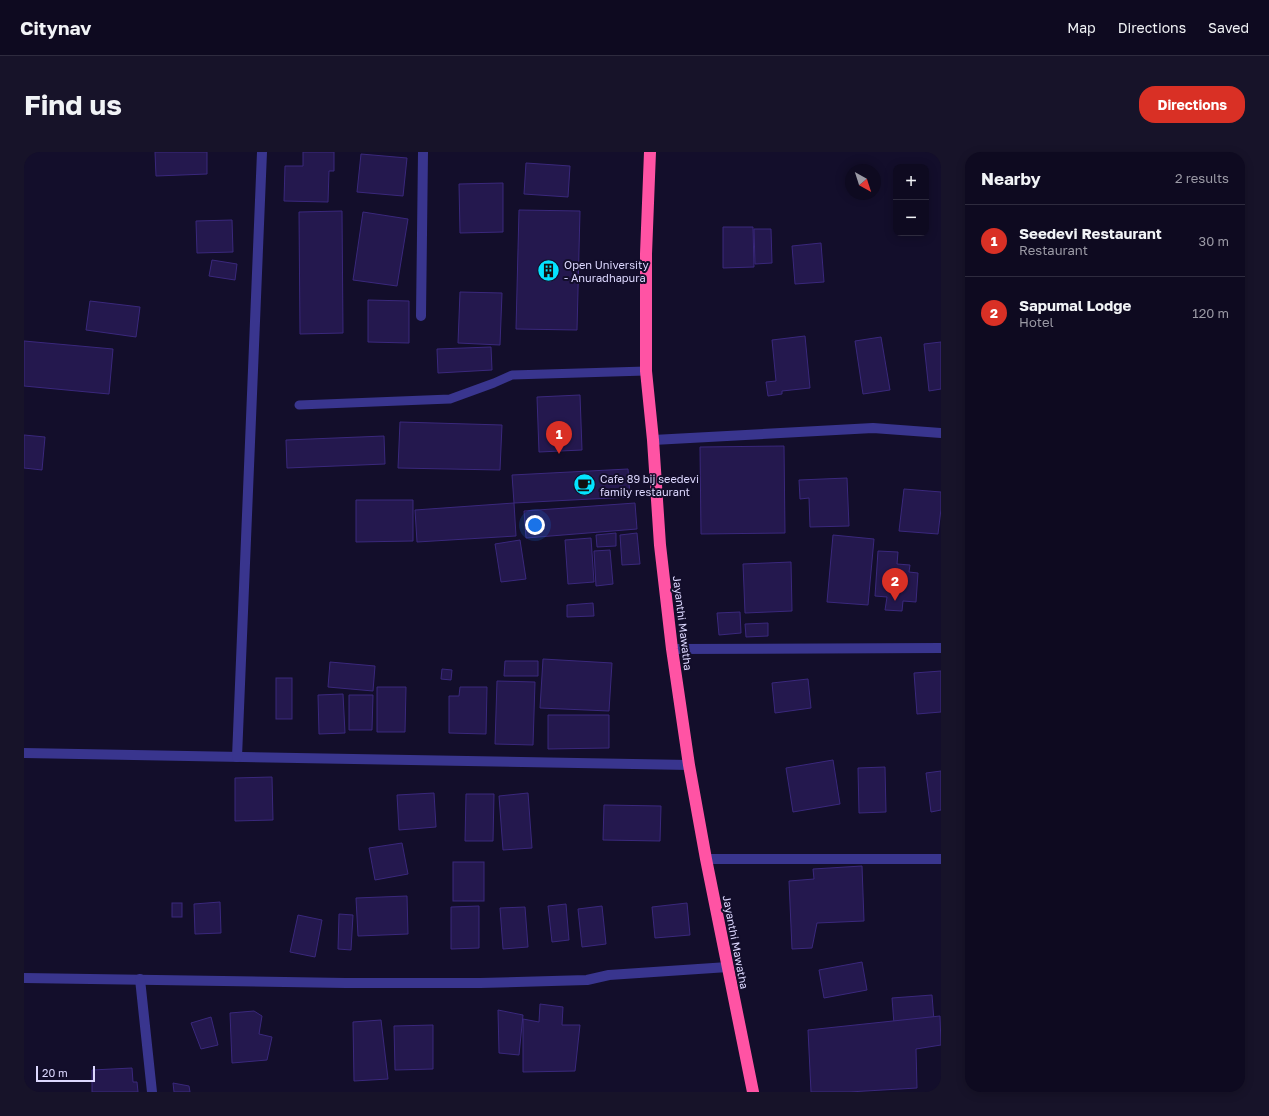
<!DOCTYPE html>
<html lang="en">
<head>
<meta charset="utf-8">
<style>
	body { margin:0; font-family:"Golos Text",sans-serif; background:#171329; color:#f1f3f6 }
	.controls { position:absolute; right:12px; top:12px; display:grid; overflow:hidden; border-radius:8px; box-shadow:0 2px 10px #0003 }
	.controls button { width:36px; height:36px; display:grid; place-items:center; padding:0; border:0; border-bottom:1px solid #2e2b3e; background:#0e0a20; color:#f1f3f6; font:20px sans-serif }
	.compass { position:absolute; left:821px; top:12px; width:36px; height:36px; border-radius:50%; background:#0e0a20; box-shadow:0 2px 10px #0003; rotate:141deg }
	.scale { position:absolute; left:12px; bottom:10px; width:59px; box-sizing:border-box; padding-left:4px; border:2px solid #ddd8ff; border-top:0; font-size:11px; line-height:14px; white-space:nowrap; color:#ddd8ff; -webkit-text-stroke:3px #130e2b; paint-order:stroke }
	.you { position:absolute; left:511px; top:373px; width:14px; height:14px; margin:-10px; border:3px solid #fff; border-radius:50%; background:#1a73e8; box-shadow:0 0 0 6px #1a73e833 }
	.badge { display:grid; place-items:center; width:26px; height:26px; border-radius:50%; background:#d93025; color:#fff; font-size:13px; font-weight:700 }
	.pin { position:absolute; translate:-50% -33px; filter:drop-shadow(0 1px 2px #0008) }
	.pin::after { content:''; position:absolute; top:21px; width:14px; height:12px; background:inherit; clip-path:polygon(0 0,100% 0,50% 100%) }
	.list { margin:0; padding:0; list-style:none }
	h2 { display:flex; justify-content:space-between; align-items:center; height:52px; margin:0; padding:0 16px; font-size:17px }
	h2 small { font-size:13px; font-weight:400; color:#9b9aa5 }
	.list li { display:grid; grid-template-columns:26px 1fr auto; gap:12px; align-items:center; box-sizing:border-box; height:72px; padding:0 16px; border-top:1px solid #2e2b3e }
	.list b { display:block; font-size:15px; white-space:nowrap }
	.list p { margin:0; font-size:13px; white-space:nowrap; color:#9b9aa5 }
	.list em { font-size:13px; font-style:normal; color:#9b9aa5 }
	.map { position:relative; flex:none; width:917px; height:940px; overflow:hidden; border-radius:16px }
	header { display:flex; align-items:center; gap:24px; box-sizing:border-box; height:56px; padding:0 20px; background:#0e0a20; border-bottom:1px solid #2e2b3e }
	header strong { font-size:19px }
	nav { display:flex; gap:22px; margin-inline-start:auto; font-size:14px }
	.intro { display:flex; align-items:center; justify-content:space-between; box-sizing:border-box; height:96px; padding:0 24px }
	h1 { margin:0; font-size:28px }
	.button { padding:10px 18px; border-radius:16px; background:#d93025; color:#fff; font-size:14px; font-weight:700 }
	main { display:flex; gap:24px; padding:0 24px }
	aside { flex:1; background:#0e0a20; border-radius:16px; box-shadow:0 2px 10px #0003 }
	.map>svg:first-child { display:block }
</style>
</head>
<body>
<header>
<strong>Citynav</strong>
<nav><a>Map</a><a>Directions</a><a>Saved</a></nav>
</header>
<div class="intro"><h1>Find us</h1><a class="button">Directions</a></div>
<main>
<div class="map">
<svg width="917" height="940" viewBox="0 0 917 940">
	<rect width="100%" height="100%" fill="#130e2b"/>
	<g fill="#24184e" stroke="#3a287c">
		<polygon points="131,0 183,0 183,22 132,24"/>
		<polygon points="279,0 310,0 310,19 305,19 304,50 260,49 261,14 279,14"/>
		<polygon points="337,2 383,6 379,44 333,40"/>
		<polygon points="502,11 546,14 544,45 500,42"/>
		<polygon points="479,31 479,80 436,81 435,32"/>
		<polygon points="495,58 556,59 553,178 492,177"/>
		<polygon points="318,59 319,181 276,182 275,60"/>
		<polygon points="339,60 384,67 373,134 329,128"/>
		<polygon points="208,68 209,100 173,101 172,69"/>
		<polygon points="699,75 729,75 730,115 699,116"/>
		<polygon points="730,77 747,77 748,111 731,112"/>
		<polygon points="797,91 800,130 771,132 768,94"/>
		<polygon points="188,108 213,112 211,128 185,124"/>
		<polygon points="436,140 478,141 476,193 434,191"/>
		<polygon points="344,148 385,149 385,191 344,190"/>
		<polygon points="66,149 116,155 112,185 62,178"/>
		<polygon points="781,184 786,236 758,239 758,242 744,244 742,230 752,229 748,188"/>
		<polygon points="857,185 866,238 839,242 831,189"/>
		<polygon points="0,189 89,197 85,242 0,234"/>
		<polygon points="917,190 917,237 905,239 900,192"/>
		<polygon points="467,195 468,218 414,221 413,197"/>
		<polygon points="556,243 558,298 515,300 513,245"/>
		<polygon points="376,270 478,273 476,318 374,316"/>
		<polygon points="0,283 21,285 18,318 0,316"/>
		<polygon points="360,284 361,312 263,316 262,288"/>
		<polygon points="760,294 761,381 677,382 676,295"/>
		<polygon points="604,317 606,345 490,351 488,323"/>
		<polygon points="823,326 825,374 786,375 785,346 776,347 775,328"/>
		<polygon points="880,337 917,340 917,357 914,382 875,379"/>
		<polygon points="332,348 389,348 389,389 332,390"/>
		<polygon points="490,351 492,384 393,390 391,358"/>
		<polygon points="611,351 613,377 502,386 500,359"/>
		<polygon points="592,381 592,394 573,395 572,383"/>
		<polygon points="613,381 616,412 598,413 596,383"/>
		<polygon points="809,383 850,387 844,453 803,450"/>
		<polygon points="567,386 570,430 544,432 541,388"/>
		<polygon points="496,388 502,427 477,430 471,392"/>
		<polygon points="586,398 589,432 572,434 570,399"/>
		<polygon points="854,399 874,400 873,412 886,413 885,420 894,421 892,450 879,449 878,459 861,458 863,445 851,444"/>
		<polygon points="767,410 768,459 721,461 719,412"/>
		<polygon points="569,451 570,464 543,465 543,453"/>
		<polygon points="716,460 717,481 695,483 693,461"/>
		<polygon points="744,471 744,484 722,485 721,472"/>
		<polygon points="519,507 588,511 585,559 516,556"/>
		<polygon points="481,509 514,509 514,524 480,524"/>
		<polygon points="306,510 351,514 349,539 304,535"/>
		<polygon points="418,517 428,518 427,528 417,527"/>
		<polygon points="917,519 917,560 893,562 890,521"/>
		<rect x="252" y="526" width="16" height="41"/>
		<polygon points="784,527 787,556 751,561 748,531"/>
		<polygon points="473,529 511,530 509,593 471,592"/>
		<polygon points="353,535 382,535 381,580 353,580"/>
		<polygon points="436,535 463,535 462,582 425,581 425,544 435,544"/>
		<polygon points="319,542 321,581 295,582 294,543"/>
		<polygon points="325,543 349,543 348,578 325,578"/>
		<polygon points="524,563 585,563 585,596 524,597"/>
		<polygon points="809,608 816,652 769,660 762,616"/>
		<polygon points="861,615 862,660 835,661 834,616"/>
		<polygon points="917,619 917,658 907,660 902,621"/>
		<polygon points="248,625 249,668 211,669 211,626"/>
		<polygon points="410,641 412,675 375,678 373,643"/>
		<polygon points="504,641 508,696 479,698 475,644"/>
		<polygon points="442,642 470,642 469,689 441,689"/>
		<polygon points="580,653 637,654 636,689 579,688"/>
		<polygon points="378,691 384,722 351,728 345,696"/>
		<rect x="429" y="710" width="31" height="39"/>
		<polygon points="838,714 840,769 793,771 788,796 768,797 765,729 790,727 789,717"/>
		<polygon points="383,744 384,782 334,784 332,746"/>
		<polygon points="196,750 197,781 171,782 170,752"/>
		<rect x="148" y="751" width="10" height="14"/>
		<polygon points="663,751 666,783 631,786 628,755"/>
		<polygon points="542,752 545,788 528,790 524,754"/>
		<polygon points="455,754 455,796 427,797 427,755"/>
		<polygon points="578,754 582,792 558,795 554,757"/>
		<polygon points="501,755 504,795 479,797 476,756"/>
		<polygon points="315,762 329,763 327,798 314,797"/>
		<polygon points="274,763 298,768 291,805 266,800"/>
		<polygon points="838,810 843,838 800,846 795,818"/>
		<polygon points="908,843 910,869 870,872 868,846"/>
		<polygon points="516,852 539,855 538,873 556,873 551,919 499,920 499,867 515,870"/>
		<polygon points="474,858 499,863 495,903 475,901"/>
		<polygon points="230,859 238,864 235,882 248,885 243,908 208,911 206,861"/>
		<polygon points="916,864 917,893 892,897 893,936 825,940 787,940 784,878"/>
		<polygon points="187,865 194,893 177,897 167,871"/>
		<polygon points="357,868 364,927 330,929 329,870"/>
		<polygon points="409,873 409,917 371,918 370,874"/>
		<polygon points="108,916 109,930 113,930 114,940 68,940 68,918"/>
		<polygon points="149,931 165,934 166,940 150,940"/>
	</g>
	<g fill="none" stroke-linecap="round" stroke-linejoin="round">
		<polyline stroke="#39358e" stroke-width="9" points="275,253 426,247 470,231 488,223 622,219"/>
		<g stroke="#39358e" stroke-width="10">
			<polyline points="397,164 399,0"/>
			<polyline points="629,288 849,276 917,281"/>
			<polyline points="648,497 917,496"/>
			<polyline points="0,601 665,613"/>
			<polyline points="213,605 238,0"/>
			<polyline points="682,707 917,707"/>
			<polyline points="0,826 322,831 456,831 563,828 585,823 704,815"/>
			<polyline points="116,827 128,940"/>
		</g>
		<polyline stroke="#ff53a4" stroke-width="12" points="626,0 622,102 622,219 629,288 636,393 648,497 665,613 682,707 729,940"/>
	</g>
	<defs>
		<symbol id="building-disc" viewBox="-11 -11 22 22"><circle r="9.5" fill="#04e3ff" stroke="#130e2b"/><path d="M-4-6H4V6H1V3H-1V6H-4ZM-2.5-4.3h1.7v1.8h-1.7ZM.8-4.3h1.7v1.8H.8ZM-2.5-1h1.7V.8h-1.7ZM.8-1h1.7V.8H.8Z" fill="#111"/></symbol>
		<symbol id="cafe-disc" viewBox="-11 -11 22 22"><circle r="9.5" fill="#04e3ff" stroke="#130e2b"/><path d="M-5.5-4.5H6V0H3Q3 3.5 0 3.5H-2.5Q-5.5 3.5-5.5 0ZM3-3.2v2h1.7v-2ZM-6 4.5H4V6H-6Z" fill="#111"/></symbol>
	</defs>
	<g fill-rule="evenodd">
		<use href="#building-disc" x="512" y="106" width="25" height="25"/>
		<use href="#cafe-disc" x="548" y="320" width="25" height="25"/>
	</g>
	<g text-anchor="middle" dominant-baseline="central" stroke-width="4" stroke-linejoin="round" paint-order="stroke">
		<g font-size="11" fill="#ddd8ff" stroke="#130e2b" text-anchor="start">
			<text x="540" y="112">Open University<tspan x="540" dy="13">- Anuradhapura</tspan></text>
			<text x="576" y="326">Cafe 89 bij seedevi<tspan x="576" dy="13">family restaurant</tspan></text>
		</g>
		<g font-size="11" fill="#ddd8ff" stroke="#130e2b">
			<text transform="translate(659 471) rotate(83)">Jayanthi Mawatha</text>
			<text transform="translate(712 790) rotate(79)">Jayanthi Mawatha</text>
		</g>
	</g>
</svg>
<div class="controls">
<button>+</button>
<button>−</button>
</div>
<svg class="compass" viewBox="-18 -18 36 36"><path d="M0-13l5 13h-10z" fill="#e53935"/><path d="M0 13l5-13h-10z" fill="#9b9aa5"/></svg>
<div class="scale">20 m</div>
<div class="you"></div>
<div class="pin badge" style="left:535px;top:302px">1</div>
<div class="pin badge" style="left:871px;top:449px">2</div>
</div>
<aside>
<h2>Nearby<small>2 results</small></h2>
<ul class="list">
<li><span class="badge">1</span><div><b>Seedevi Restaurant</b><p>Restaurant</p></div><em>30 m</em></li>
<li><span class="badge">2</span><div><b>Sapumal Lodge</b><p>Hotel</p></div><em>120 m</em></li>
</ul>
</aside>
</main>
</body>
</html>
